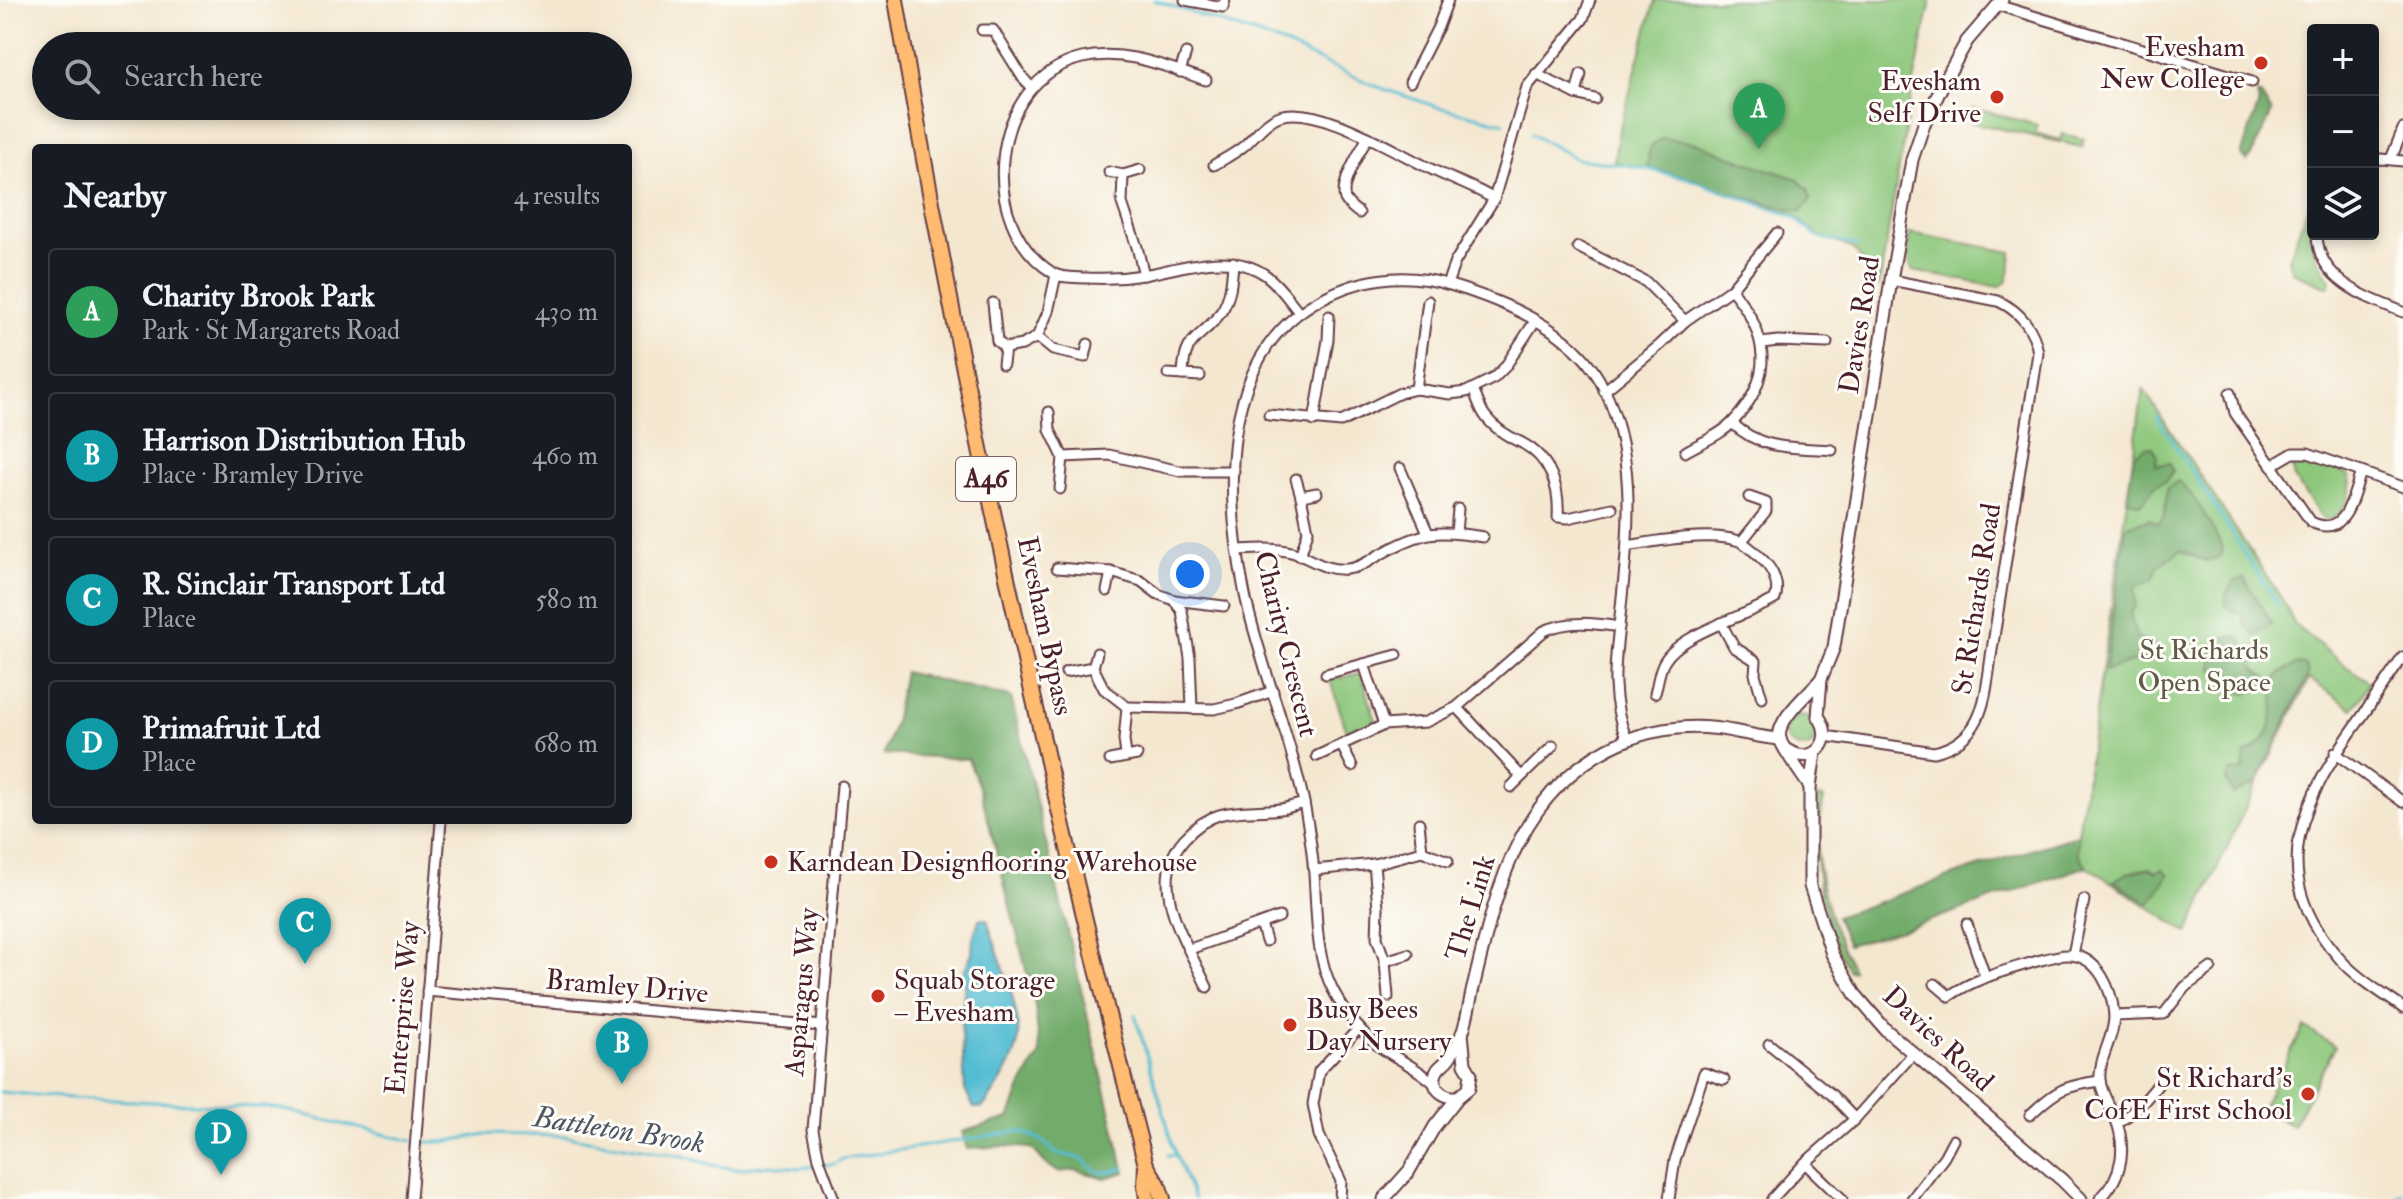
<!DOCTYPE html>
<html lang="en">
<head>
<meta charset="utf-8">
<style>
	body { margin:0; font-family:"IM FELL Double Pica",serif; background:#242831; color:#f1f3f6 }
	.controls { position:absolute; right:24px; top:24px; display:grid; overflow:hidden; border-radius:8px; box-shadow:0 4px 12px #0003 }
	.controls button { width:72px; height:72px; display:grid; place-items:center; padding:0; border:0; border-bottom:2px solid #363941; background:#171b24; color:#f1f3f6; font:40px sans-serif }
	.you { position:absolute; left:1190px; top:574px; width:28px; height:28px; margin:-20px; border:6px solid #fff; border-radius:50%; background:#1a73e8; box-shadow:0 0 0 12px #1a73e833 }
	.badge { display:grid; place-items:center; width:52px; height:52px; border-radius:50%; background:#c8321e; color:#fff; font-size:26px; font-weight:700 }
	.pin { position:absolute; translate:-50% -66px; filter:drop-shadow(0 2px 4px #0008) }
	.pin::after { content:''; position:absolute; top:42px; width:28px; height:24px; background:inherit; clip-path:polygon(0 0,100% 0,50% 100%) }
	.list { margin:0; padding:0; list-style:none }
	h2 { display:flex; justify-content:space-between; align-items:center; height:104px; margin:0; padding:0 32px; font-size:34px }
	h2 small { font-size:26px; font-weight:400; color:#9ea1a6 }
	.list li { display:grid; grid-template-columns:52px 1fr auto; gap:24px; align-items:center; box-sizing:border-box; height:128px; margin:0 16px 16px; padding:0 16px; border:2px solid #363941; border-radius:8px }
	.list b { display:block; font-size:30px; white-space:nowrap }
	.list p { margin:0; font-size:26px; white-space:nowrap; color:#9ea1a6 }
	.list em { font-size:26px; font-style:normal; color:#9ea1a6 }
	.icon { flex:none; width:44px; height:44px; fill:none; stroke:currentColor; stroke-width:2; stroke-linecap:round; stroke-linejoin:round }
	.map { position:relative; flex:none; width:2403px; height:1199px; overflow:hidden }
	.search { position:absolute; background:#171b24; box-shadow:0 4px 12px #0003; left:32px; top:32px; width:600px; height:88px; display:flex; align-items:center; gap:20px; box-sizing:border-box; padding:0 28px; border-radius:44px; color:#9ea1a6; font-size:30px }
	.panel { position:absolute; background:#171b24; box-shadow:0 4px 12px #0003; left:32px; top:144px; width:600px; height:680px; border-radius:8px }
	.map>svg:first-child { display:block }
</style>
</head>
<body>
<div class="map">
<svg width="2403" height="1199" viewBox="0 0 2403 1199">
	<rect width="100%" height="100%" fill="#fdfcf7"/>
	<filter id="ink" filterUnits="userSpaceOnUse"><feTurbulence type="fractalNoise" baseFrequency=".0125" numOctaves="2"/><feDisplacementMap in="SourceGraphic" scale="16" xChannelSelector="R" yChannelSelector="G"/><feConvolveMatrix kernelMatrix="1 2 1 2 8 2 1 2 1" color-interpolation-filters="sRGB"/></filter>
	<filter id="wash" filterUnits="userSpaceOnUse"><feTurbulence type="fractalNoise" baseFrequency=".006" numOctaves="4" result="noise"/><feDisplacementMap in="SourceGraphic" scale="32" xChannelSelector="R" yChannelSelector="G"/><feGaussianBlur stdDeviation="1.8" result="paint"/><feColorMatrix in="noise" values="0 0 0 0 0 0 0 0 0 0 0 0 0 0 0 0 0 1.4 0 .05"/><feComposite in="paint" operator="in"/></filter>
	<g filter="url(#wash)">
		<rect width="100%" height="100%" fill="#f4e7d0"/>
		<g fill="#8dc77b" stroke="#6c7353" stroke-width="2">
			<polygon points="1655,0 1931,0 1911,96 1879,286 1854,249 1817,235 1795,216 1688,177 1614,162 1618,135"/>
			<polygon points="1974,108 2037,125 2035,133 2060,140 2062,134 2084,139 2082,147 1969,122"/>
			<path d="M2313 192C2313 232 2304 246 2331 280L2328 287 2292 272 2288 260Z"/>
			<path d="M1910 233 2012 252 2010 270 2006 282 1999 287 1913 271C1905 258 1908 247 1910 233Z"/>
			<polygon points="2143,389 2285,604 2294,624 2347,667 2370,682 2353,709 2309,679 2246,806 2188,933 2087,866 2078,855 2078,835"/>
			<path d="M2297 463C2313 462 2338 467 2350 477 2353 494 2344 517 2326 520L2321 517 2294 478 2292 466Z"/>
			<polygon points="1361,673 1376,721 1348,735 1330,680"/>
			<circle cx="1802" cy="732" r="16"/>
			<path d="M1815 797 1824 798C1822 810 1819 823 1818 836 1815 883 1832 929 1853 970L1849 971C1815 907 1815 868 1815 797Z"/>
			<polygon points="2304,1027 2335,1046 2293,1126 2261,1109"/>
		</g>
		<g fill="#72ac6b" stroke="#5e664b" stroke-width="2">
			<polygon points="2260,94 2272,112 2250,158 2247,161 2241,155 2259,103 2257,95"/>
			<path d="M1662 138 1698 143 1729 156 1797 179 1808 189 1811 200 1802 211H1793L1724 191 1688 177 1647 168C1650 150 1645 149 1662 138Z"/>
			<polygon points="2146,447 2153,447 2157,455 2156,465 2170,463 2173,471 2165,482 2155,485 2144,501 2139,504 2127,499 2134,454"/>
			<path d="M2178 481C2196 495 2212 528 2223 548L2221 556 2206 562 2181 550 2158 566 2153 579 2135 587V607L2130 612 2136 637 2157 646 2162 659 2131 662 2105 671 2126 527 2149 519 2159 524 2165 514 2167 488Z"/>
			<polygon points="2244,578 2272,623 2254,635 2243,622 2245,614 2239,614 2226,606 2226,595 2233,582"/>
			<polygon points="2225,637 2239,637 2251,655 2255,669 2267,677 2255,690 2247,694 2237,691 2213,669 2212,646"/>
			<path d="M2298 664 2306 666 2308 675 2257 783 2233 794 2226 781 2231 772 2243 771 2245 754C2265 747 2273 726 2274 706 2275 696 2272 683 2280 674 2284 670 2293 667 2298 664Z"/>
			<polygon points="904,672 1011,697 1125,1172 1105,1178 1075,1170 1058,1172 1045,1163 1032,1148 1002,1146 967,1149 962,1132 1009,1118 1023,1083 1040,1054 1035,1005 981,792 968,759 884,754 894,723"/>
			<polygon points="2078,835 2078,855 2087,866 1905,929 1848,945 1836,917 1966,871"/>
			<polygon points="2149,868 2157,872 2163,869 2169,875 2149,904 2114,881 2127,873"/>
		</g>
		<path fill="#55bdd2" stroke="#506e7e" stroke-width="2" d="M987 919C996 952 1025 1015 1017 1047 1012 1065 995 1092 983 1107L974 1108 965 1090 961 1020 965 983 962 975 972 953 973 938 979 920Z"/>
		<g fill="none" stroke-linecap="round" stroke-linejoin="round">
			<g stroke="#55bdd2" stroke-width="3">
				<polyline points="1154,0 1279,42 1375,86 1438,107 1504,123"/>
				<polyline points="1531,134 1577,159 1633,166 1687,178 1794,217 1817,237 1857,245"/>
				<polyline points="2156,416 2279,606"/>
				<polyline points="1135,1015 1176,1155"/>
				<polyline points="0,1092 71,1098 277,1108 412,1141"/>
				<polyline points="419,1142 444,1142 486,1134 565,1136 683,1156 712,1165 736,1169 771,1165 799,1168 834,1164 842,1159 1020,1131 1043,1141 1055,1153 1080,1158 1098,1172 1110,1172 1124,1168"/>
				<polyline points="1168,1155 1176,1155 1194,1199"/>
				<polyline points="2395,1199 2403,1193"/>
			</g>
		</g>
	</g>
	<g filter="url(#ink)">
		<g fill="none" stroke-linecap="round" stroke-linejoin="round">
			<defs>
				<g id="minor">
					<polyline points="1185,0 1223,7 1225,0"/>
					<polyline points="1997,5 2252,82"/>
					<polyline points="982,30 993,30 1023,78 1031,87"/>
					<polyline points="1180,72 1186,53"/>
					<polyline points="1536,74 1576,94 1595,99"/>
					<path d="M1206 80C1166 67 1125 48 1082 58 989 80 975 225 1053 273 1062 279 1078 277 1089 278 1107 279 1125 278 1143 275 1183 268 1231 249 1267 276 1280 286 1289 300 1299 312"/>
					<polyline points="1410,82 1438,27 1448,0"/>
					<polyline points="1576,94 1581,74"/>
					<polyline points="2391,159 2403,129"/>
					<polyline points="2373,161 2381,159 2403,161"/>
					<path d="M1214 165C1224 159 1236 153 1245 145 1255 136 1265 122 1277 117 1315 101 1398 154 1433 170 1453 180 1475 187 1494 199"/>
					<polyline points="1109,172 1123,175 1140,170"/>
					<polyline points="1123,175 1122,203 1137,247 1144,275"/>
					<path d="M1359 213C1354 209 1348 205 1345 199 1339 184 1361 150 1368 137"/>
					<path d="M2317 234C2317 280 2367 298 2403 312"/>
					<polyline points="1578,247 1646,282 1685,321"/>
					<polyline points="1447,284 1455,262 1494,199 1527,87 1583,19 1590,0"/>
					<polyline points="993,303 997,341 1005,348 1022,345 1037,337 1053,350 1085,357 1088,344"/>
					<polyline points="1037,337 1048,312 1056,275"/>
					<polyline points="1762,343 1778,341 1827,343"/>
					<polyline points="1003,364 1005,348"/>
					<polyline points="1168,374 1200,376"/>
					<path d="M1183 375C1184 334 1202 340 1221 312 1231 298 1232 278 1233 262"/>
					<polyline points="1416,389 1428,301"/>
					<path d="M1473 389C1477 398 1480 410 1486 417 1495 429 1509 437 1522 443 1550 458 1560 487 1558 517L1568 518 1612 508"/>
					<polyline points="1604,391 1660,345 1685,321 1731,289 1777,233"/>
					<path d="M2230 393 2235 413 2311 522C2347 539 2352 497 2361 472"/>
					<polyline points="1049,412 1050,430 1063,457 1060,489"/>
					<polyline points="1269,415 1341,422 1400,393 1416,389 1450,394 1466,392 1494,378 1505,367 1535,321"/>
					<polyline points="1314,421 1328,340 1329,316"/>
					<path d="M1732 423C1762 451 1793 447 1832 450"/>
					<path d="M1685 452C1700 443 1721 435 1733 422 1775 377 1769 334 1731 289"/>
					<polyline points="1063,457 1109,455 1180,471 1234,471"/>
					<polyline points="2271,466 2293,453 2308,453 2403,487"/>
					<polyline points="1400,468 1428,533"/>
					<polyline points="1296,479 1301,496 1317,493"/>
					<polyline points="1456,533 1458,509"/>
					<polyline points="1742,541 1766,511 1766,503 1749,497"/>
					<path d="M1627 546C1656 541 1711 531 1739 541 1748 544 1755 553 1763 560 1773 570 1780 585 1775 599 1747 616 1680 633 1664 662 1659 670 1658 683 1655 693"/>
					<path d="M1238 550C1258 549 1281 547 1300 555 1315 562 1329 571 1347 569 1360 568 1370 560 1381 554 1422 531 1437 529 1483 537"/>
					<polyline points="1300,556 1308,531 1301,496"/>
					<polyline points="1057,568 1111,572 1141,581 1158,594 1174,600 1182,611 1190,658 1192,709"/>
					<polyline points="1107,591 1111,572"/>
					<polyline points="1174,600 1224,606"/>
					<polyline points="1721,623 1734,647 1756,661 1755,674 1762,698"/>
					<path d="M2403 657C2389 677 2375 698 2361 718 2303 799 2262 872 2340 959 2357 978 2382 993 2403 1008"/>
					<polyline points="1364,664 1384,725"/>
					<polyline points="1093,667 1104,689 1127,707 1124,740 1126,755"/>
					<polyline points="1066,672 1093,667 1097,653"/>
					<polyline points="1326,674 1397,655"/>
					<polyline points="1127,707 1214,709 1236,704 1273,691"/>
					<polyline points="1457,707 1521,776"/>
					<path d="M1825 736 1934 752C1986 740 1985 695 1992 650L2038 353C2035 330 2020 311 1998 301L1891 280"/>
					<polyline points="1342,746 1352,766"/>
					<polyline points="2335,753 2403,802"/>
					<path d="M1317 756 1384 725 1426 722 1457 707 1544 631C1568 620 1593 623 1619 627"/>
					<polyline points="1110,760 1137,755"/>
					<polyline points="1511,787 1553,746"/>
					<polyline points="1419,823 1422,851"/>
					<polyline points="1374,864 1378,907 1377,938 1385,961 1388,997"/>
					<polyline points="1314,870 1374,864 1422,851 1448,861"/>
					<polyline points="1261,924 1266,941"/>
					<polyline points="1967,924 1985,976"/>
					<polyline points="1190,949 1279,917"/>
					<polyline points="2073,955 2084,900"/>
					<polyline points="1385,961 1408,954"/>
					<path d="M1935 984 1949 996C1976 978 2004 971 2034 962 2045 959 2059 954 2070 955 2099 957 2112 990 2114 1015 2115 1037 2098 1058 2100 1080 2101 1092 2109 1105 2114 1115 2127 1145 2124 1175 2100 1199"/>
					<path d="M1207 987C1187 943 1145 884 1184 839 1194 828 1205 819 1219 815 1239 809 1260 812 1280 809 1288 808 1296 805 1304 803"/>
					<polyline points="427,991 822,1026"/>
					<polyline points="2114,1016 2164,1014 2185,987 2211,968"/>
					<polyline points="1769,1044 1832,1095 1855,1119"/>
					<path d="M1435 1084C1419 1069 1401 1061 1383 1049 1362 1035 1345 1013 1333 990 1317 958 1317 926 1315 891 1314 861 1309 828 1303 798 1288 729 1260 664 1245 595 1225 498 1217 361 1314 303 1356 278 1403 271 1450 285 1503 301 1570 328 1599 379 1640 453 1628 537 1620 617 1615 662 1609 696 1627 740"/>
					<path d="M2030 1115C2056 1090 2064 1086 2100 1081"/>
					<path d="M2117 1123C2137 1111 2151 1095 2164 1076"/>
					<polyline points="1805,1163 1842,1199"/>
					<polyline points="411,1199 441,821"/>
					<polyline points="834,1199 819,1159 813,1130 842,786"/>
					<polyline points="1340,1199 1341,1181 1319,1135 1313,1104 1319,1071 1359,1028"/>
					<polyline points="1669,1199 1675,1160 1704,1073 1724,1080"/>
					<polyline points="1772,1199 1805,1163 1855,1119 1912,1055"/>
					<polyline points="1912,1199 1944,1157 1953,1140"/>
				</g>
				<g id="tertiary">
					<path d="M1787 750C1812 767 1837 741 1818 716L1821 679 1834 647 1891 280 1912 160 1924 124 1945 80 1967 41 2002 0"/>
					<polyline points="1815,753 1810,787 1810,886 1832,954 1855,994 1886,1030 2062,1180 2081,1199"/>
					<path d="M1810 787C1803 776 1783 750 1780 739 1775 721 1809 693 1821 679"/>
					<path d="M1458 1097C1446 1098 1433 1091 1435 1077 1436 1067 1444 1065 1449 1058 1454 1051 1460 1040 1463 1031 1468 1016 1470 999 1474 984 1498 883 1520 786 1624 741 1658 727 1697 724 1732 731 1749 734 1763 738 1780 739"/>
					<polyline points="1384,1199 1409,1171 1435,1126 1458,1097 1469,1088 1471,1074 1465,1064 1462,1033"/>
				</g>
				<g id="trunk">
					<path d="M896 0C962 392 1047 780 1146 1165L1158 1184 1163 1199"/>
					<polyline points="1146,1165 1145,1186 1147,1199"/>
				</g>
			</defs>
			<use href="#minor" stroke="#643d44" stroke-width="13"/>
			<use href="#tertiary" stroke="#643d44" stroke-width="15"/>
			<use href="#trunk" stroke="#643d44" stroke-width="18"/>
			<use href="#minor" stroke="#fff" stroke-width="9"/>
			<use href="#tertiary" stroke="#fff" stroke-width="11"/>
			<use href="#trunk" stroke="#febb71" stroke-width="14"/>
		</g>
	</g>
	<g fill="#c8321e" stroke="#fdfcf7" stroke-width="3">
		<circle cx="2261" cy="63" r="8"/>
		<circle cx="1997" cy="97" r="8"/>
		<circle cx="771" cy="862" r="8"/>
		<circle cx="878" cy="996" r="8"/>
		<circle cx="1290" cy="1025" r="8"/>
		<circle cx="2308" cy="1094" r="8"/>
	</g>
	<g text-anchor="middle" dominant-baseline="central" stroke-width="6" stroke-linejoin="round" paint-order="stroke">
		<rect fill="#fdfcf7" stroke="#806168" stroke-width="2" x="956" y="457" width="60" height="44" rx="6"/>
		<g font-size="26" font-weight="bold" fill="#4a1f2b">
			<text x="986" y="479">A46</text>
		</g>
		<g font-size="28" fill="#4a1f2b" stroke="#fdfcf7" text-anchor="end">
			<text x="2245" y="47">Evesham<tspan x="2245" dy="32">New College</tspan></text>
			<text x="1981" y="81">Evesham<tspan x="1981" dy="32">Self Drive</tspan></text>
			<text x="787" y="862" text-anchor="start">Karndean Designflooring Warehouse</text>
			<text x="894" y="980" text-anchor="start">Squab Storage<tspan x="894" dy="32">– Evesham</tspan></text>
			<text x="1306" y="1009" text-anchor="start">Busy Bees<tspan x="1306" dy="32">Day Nursery</tspan></text>
			<text x="2292" y="1078">St Richard's<tspan x="2292" dy="32">CofE First School</tspan></text>
		</g>
		<g font-size="28" fill="#4a1f2b" stroke="#fdfcf7">
			<text transform="translate(1860 325) rotate(-81)">Davies Road</text>
			<text transform="translate(1977 599) rotate(-81)">St Richards Road</text>
			<text transform="translate(1045 626) rotate(78)">Evesham Bypass</text>
			<text transform="translate(1286 644) rotate(76)">Charity Crescent</text>
			<text transform="translate(1471 908) rotate(-73)">The Link</text>
			<text transform="translate(627 987) rotate(5)">Bramley Drive</text>
			<text transform="translate(802 992) rotate(-85)">Asparagus Way</text>
			<text transform="translate(403 1008) rotate(-85)">Enterprise Way</text>
			<text transform="translate(1938 1039) rotate(43)">Davies Road</text>
		</g>
		<g font-size="28" fill="#615a47" stroke="#fdfcf7">
			<text x="2204" y="650">St Richards<tspan x="2204" dy="32">Open Space</tspan></text>
		</g>
		<g font-size="30" font-style="italic" fill="#4e5665" stroke="#fdfcf7">
			<text transform="translate(619 1130) rotate(9)">Battleton Brook</text>
		</g>
	</g>
</svg>
<div class="controls">
<button>+</button>
<button>−</button>
<button><svg class="icon" aria-label="layers" viewBox="0 0 24 24"><path d="M12 4l9 5-9 5-9-5zM3 14l9 5 9-5"/></svg></button>
</div>
<div class="you"></div>
<div class="pin badge" style="left:1759px;top:149px;background:#2e9e5b">A</div>
<div class="pin badge" style="left:622px;top:1084px;background:#0f9aa8">B</div>
<div class="pin badge" style="left:305px;top:964px;background:#0f9aa8">C</div>
<div class="pin badge" style="left:221px;top:1175px;background:#0f9aa8">D</div>
<div class="search"><svg class="icon" aria-label="search" viewBox="0 0 24 24"><circle cx="10" cy="10" r="6"/><path d="M15 15l6 6"/></svg>Search here</div>
<section class="panel">
<h2>Nearby<small>4 results</small></h2>
<ul class="list">
<li><span class="badge" style="background:#2e9e5b">A</span><div><b>Charity Brook Park</b><p>Park · St Margarets Road</p></div><em>430 m</em></li>
<li><span class="badge" style="background:#0f9aa8">B</span><div><b>Harrison Distribution Hub</b><p>Place · Bramley Drive</p></div><em>460 m</em></li>
<li><span class="badge" style="background:#0f9aa8">C</span><div><b>R. Sinclair Transport Ltd</b><p>Place</p></div><em>580 m</em></li>
<li><span class="badge" style="background:#0f9aa8">D</span><div><b>Primafruit Ltd</b><p>Place</p></div><em>680 m</em></li>
</ul>
</section>
</div>
</body>
</html>
